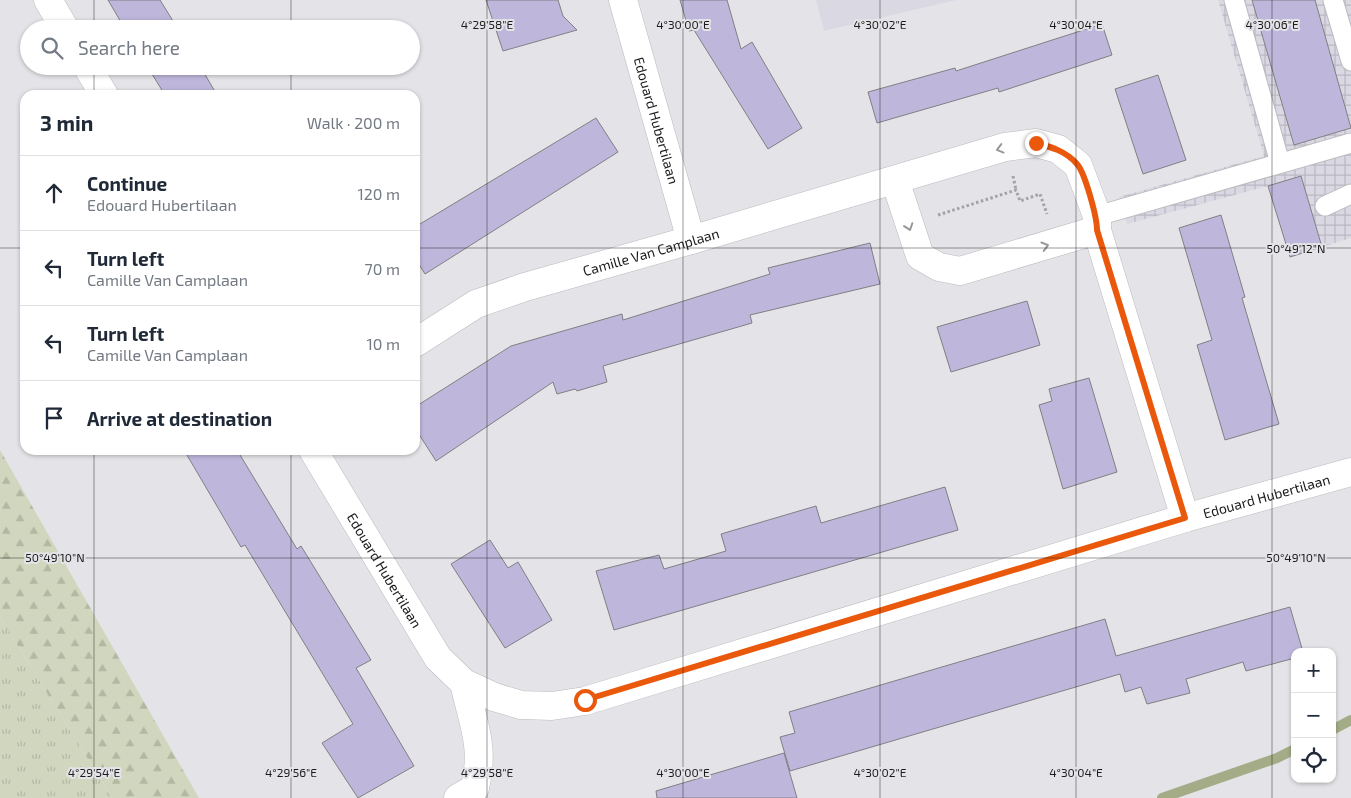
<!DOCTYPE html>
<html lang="en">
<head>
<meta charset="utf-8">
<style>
	body { margin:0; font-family:"Exo 2",sans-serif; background:#f2f2f3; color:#1f2937 }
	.controls { position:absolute; right:15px; bottom:15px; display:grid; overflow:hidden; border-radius:10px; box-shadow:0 1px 4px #0004 }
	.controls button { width:45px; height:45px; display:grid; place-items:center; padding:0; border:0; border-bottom:1px solid #e0e1e3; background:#fff; color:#1f2937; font:25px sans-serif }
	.stop { position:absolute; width:15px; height:15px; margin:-11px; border:4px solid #ea580c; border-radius:50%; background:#fff }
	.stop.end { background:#ea580c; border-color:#fff; box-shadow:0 1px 5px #0008 }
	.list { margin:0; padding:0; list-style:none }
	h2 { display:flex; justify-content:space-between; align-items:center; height:65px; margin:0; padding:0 20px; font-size:21px }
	h2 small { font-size:16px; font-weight:400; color:#747a83 }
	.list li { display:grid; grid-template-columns:32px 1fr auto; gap:15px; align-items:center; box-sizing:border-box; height:75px; padding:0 20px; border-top:1px solid #e0e1e3 }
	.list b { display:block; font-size:19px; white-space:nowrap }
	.list p { margin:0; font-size:16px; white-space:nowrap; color:#747a83 }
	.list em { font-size:16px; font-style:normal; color:#747a83 }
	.icon { flex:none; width:28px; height:28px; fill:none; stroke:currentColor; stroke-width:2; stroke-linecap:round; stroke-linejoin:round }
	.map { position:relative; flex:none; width:1351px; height:798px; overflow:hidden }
	.search { position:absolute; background:#fff; box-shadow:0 1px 4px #0004; left:20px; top:20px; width:400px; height:55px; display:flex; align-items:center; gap:12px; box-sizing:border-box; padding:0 18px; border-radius:28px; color:#747a83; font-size:19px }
	.panel { position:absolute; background:#fff; box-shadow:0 1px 4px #0004; left:20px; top:90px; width:400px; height:365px; border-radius:15px }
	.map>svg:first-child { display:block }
</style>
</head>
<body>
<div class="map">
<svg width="1351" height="798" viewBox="0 0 1351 798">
	<defs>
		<pattern id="industrial-grid" width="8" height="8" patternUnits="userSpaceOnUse" patternTransform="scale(1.25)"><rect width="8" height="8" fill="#dad8e3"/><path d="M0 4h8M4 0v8" fill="none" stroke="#bab9c2"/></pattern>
		<pattern id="grass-tufts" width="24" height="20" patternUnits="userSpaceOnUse" patternTransform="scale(1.25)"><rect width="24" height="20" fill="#d1d7be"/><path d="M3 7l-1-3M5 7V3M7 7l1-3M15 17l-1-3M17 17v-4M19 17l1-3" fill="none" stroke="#b3b8a3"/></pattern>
		<pattern id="forest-firs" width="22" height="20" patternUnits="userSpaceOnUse" patternTransform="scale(1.25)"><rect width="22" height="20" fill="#d1d7be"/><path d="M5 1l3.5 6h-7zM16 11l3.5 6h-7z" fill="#b3b8a3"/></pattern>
	</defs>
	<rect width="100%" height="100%" fill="#e4e4e8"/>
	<polygon fill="#dad8e3" points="816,0 956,0 824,31"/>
	<polygon fill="url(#industrial-grid)" points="1218,0 1351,0 1351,238 1290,257 1268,186 1127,224 1119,197 1264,156"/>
	<polygon fill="url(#grass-tufts)" points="0,617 112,798 0,798"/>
	<polygon fill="url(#forest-firs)" points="0,450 199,798 112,798 0,617"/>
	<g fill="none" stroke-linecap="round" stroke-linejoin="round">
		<g stroke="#a3ac87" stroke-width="10">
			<polyline points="1332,730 1351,720"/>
			<polyline points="1162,798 1277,758 1295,749"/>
		</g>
	</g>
	<g fill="#bfb7db" stroke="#807f83">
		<polygon points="108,0 160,0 178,29 125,29"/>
		<polygon points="486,0 558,0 563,16 577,30 503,51"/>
		<polygon points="680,0 727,0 741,49 752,42 802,128 768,149 694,30 689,31"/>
		<polygon points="1252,0 1315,0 1351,128 1294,145"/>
		<polygon points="1102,24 1112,55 999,92 998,88 877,123 868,92 955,68 956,71"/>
		<polygon points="147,66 200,66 217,95 165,95"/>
		<polygon points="1158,75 1186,160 1143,174 1115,89"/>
		<polygon points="596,118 618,152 425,274 415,258 415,227"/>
		<polygon points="1301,176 1322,247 1290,257 1268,186"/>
		<polygon points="1221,215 1245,297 1242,298 1279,424 1225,440 1197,345 1212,340 1179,228"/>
		<polygon points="870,243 880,284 750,315 752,323 603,366 607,382 577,391 575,389 557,394 553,382 436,461 415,428 415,407 511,346 622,314 623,320 770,274 768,268"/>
		<polygon points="1027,301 1040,345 951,372 937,327"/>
		<polygon points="1089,378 1117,472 1063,489 1039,405 1052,401 1049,389"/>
		<polygon points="184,450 237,450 297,549 301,546 371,660 356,668 414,766 358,798 322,743 353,724 245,545 241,547"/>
		<polygon points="945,487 958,530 614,630 596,571 659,555 664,569 726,551 721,534 816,506 821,523"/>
		<polygon points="490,540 508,568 518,562 552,620 505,648 451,564"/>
		<polygon points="1290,607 1303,652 1295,652 1295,658 1246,671 1243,662 1186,679 1190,693 1147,704 1141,687 1125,692 1120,674 790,771 780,737 795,733 789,712 1105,619 1116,656"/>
		<polygon points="784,753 797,798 657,798 656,791"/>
	</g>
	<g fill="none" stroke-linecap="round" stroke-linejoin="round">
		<defs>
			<g id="lane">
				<polyline points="1234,0 1280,163"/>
				<polyline points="1333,0 1351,61"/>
				<polyline points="1325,206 1351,194"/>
				<polyline points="1097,216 1351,143"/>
			</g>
			<g id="street">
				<polyline points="48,0 65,29"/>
				<path id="s1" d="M623 0 691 240"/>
				<polyline points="87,66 104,95"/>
				<polyline points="895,180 920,256 939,267 960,271 1097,230"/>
				<path id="s2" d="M415 343 476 304 525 287 691 240 1005 147 1036 143 1058 149 1078 165 1097 216V230L1185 518"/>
				<path id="s3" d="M313 450 438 658 464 683 494 697 521 705 552 706 585 701 1185 518 1351 472"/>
				<path d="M458 798 475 788C485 747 473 723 464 683"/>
			</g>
		</defs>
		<use href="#lane" stroke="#bbbabe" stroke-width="21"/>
		<use href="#street" stroke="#bbbabe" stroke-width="29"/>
		<g stroke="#a2a2a5" stroke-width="3" stroke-dasharray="2.5 2.5" stroke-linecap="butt">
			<polyline points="1013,176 1016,190"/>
			<polyline points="938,215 1016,190 1020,201 1040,194 1047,214"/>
		</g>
		<use href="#lane" stroke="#fff" stroke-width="19"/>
		<use href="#street" stroke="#fff" stroke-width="28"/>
	</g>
	<defs><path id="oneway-chevron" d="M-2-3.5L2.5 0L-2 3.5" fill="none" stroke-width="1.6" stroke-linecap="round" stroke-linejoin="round" transform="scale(1.25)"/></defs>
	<g stroke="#989898">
		<use href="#oneway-chevron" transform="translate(1000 149) rotate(165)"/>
		<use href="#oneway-chevron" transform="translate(909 227) rotate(71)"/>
		<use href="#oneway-chevron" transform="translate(1045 246) rotate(-16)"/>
	</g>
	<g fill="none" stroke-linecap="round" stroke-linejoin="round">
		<path stroke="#ea580c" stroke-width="6" d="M585 700 1185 518 1097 230C1097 217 1085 173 1077 164 1066 151 1051 147 1036 143"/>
	</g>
	<path fill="none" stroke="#1a1a1b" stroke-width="1" stroke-opacity="0.45" d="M94 0V29M291 0V29M487 0V798M683 0V798M880 0V798M1076 0V798M1272 0V798M94 66V95M291 66V95M0 248H25M415 248H1351M94 450V798M291 450V798M0 558H1351"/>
	<g text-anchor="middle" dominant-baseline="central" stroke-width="4" stroke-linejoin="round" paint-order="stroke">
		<g font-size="14" fill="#1a1a1b" stroke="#e4e4e8">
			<text stroke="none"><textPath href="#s1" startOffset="125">Edouard Hubertilaan</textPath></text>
			<text stroke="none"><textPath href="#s2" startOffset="255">Camille Van Camplaan</textPath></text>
			<text stroke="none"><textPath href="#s3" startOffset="1116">Edouard Hubertilaan</textPath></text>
			<text stroke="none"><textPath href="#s3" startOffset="140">Edouard Hubertilaan</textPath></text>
		</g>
	</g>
	<g font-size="12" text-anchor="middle" fill="#1a1a1b" stroke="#e4e4e8" stroke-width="4" stroke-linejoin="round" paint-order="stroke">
		<text x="487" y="29">4°29'58"E</text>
		<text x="683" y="29">4°30'00"E</text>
		<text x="880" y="29">4°30'02"E</text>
		<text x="1076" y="29">4°30'04"E</text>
		<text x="1272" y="29">4°30'06"E</text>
		<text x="1296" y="253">50°49'12"N</text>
		<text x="55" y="562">50°49'10"N</text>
		<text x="1296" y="562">50°49'10"N</text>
		<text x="94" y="777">4°29'54"E</text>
		<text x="291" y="777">4°29'56"E</text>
		<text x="487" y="777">4°29'58"E</text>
		<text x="683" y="777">4°30'00"E</text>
		<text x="880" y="777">4°30'02"E</text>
		<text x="1076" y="777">4°30'04"E</text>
	</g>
</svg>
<div class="controls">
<button>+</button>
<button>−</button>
<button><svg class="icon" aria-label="locate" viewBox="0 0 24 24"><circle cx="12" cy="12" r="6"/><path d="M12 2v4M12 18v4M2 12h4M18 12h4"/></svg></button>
</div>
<div class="stop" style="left:585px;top:700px"></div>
<div class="stop end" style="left:1036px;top:143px"></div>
<div class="search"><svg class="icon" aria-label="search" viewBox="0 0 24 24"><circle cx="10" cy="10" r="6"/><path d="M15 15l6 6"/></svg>Search here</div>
<section class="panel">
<h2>3 min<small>Walk · 200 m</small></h2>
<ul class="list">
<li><svg class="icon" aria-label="ahead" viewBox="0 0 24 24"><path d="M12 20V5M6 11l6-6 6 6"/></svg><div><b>Continue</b><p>Edouard Hubertilaan</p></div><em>120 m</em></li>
<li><svg class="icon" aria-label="left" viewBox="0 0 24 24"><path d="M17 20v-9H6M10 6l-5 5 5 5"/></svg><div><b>Turn left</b><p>Camille Van Camplaan</p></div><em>70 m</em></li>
<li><svg class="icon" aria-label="left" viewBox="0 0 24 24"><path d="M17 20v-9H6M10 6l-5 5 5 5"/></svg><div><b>Turn left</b><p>Camille Van Camplaan</p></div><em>10 m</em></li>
<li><svg class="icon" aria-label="arrive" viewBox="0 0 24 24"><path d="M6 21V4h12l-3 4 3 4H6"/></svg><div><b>Arrive at destination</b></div></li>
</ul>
</section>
</div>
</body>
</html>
